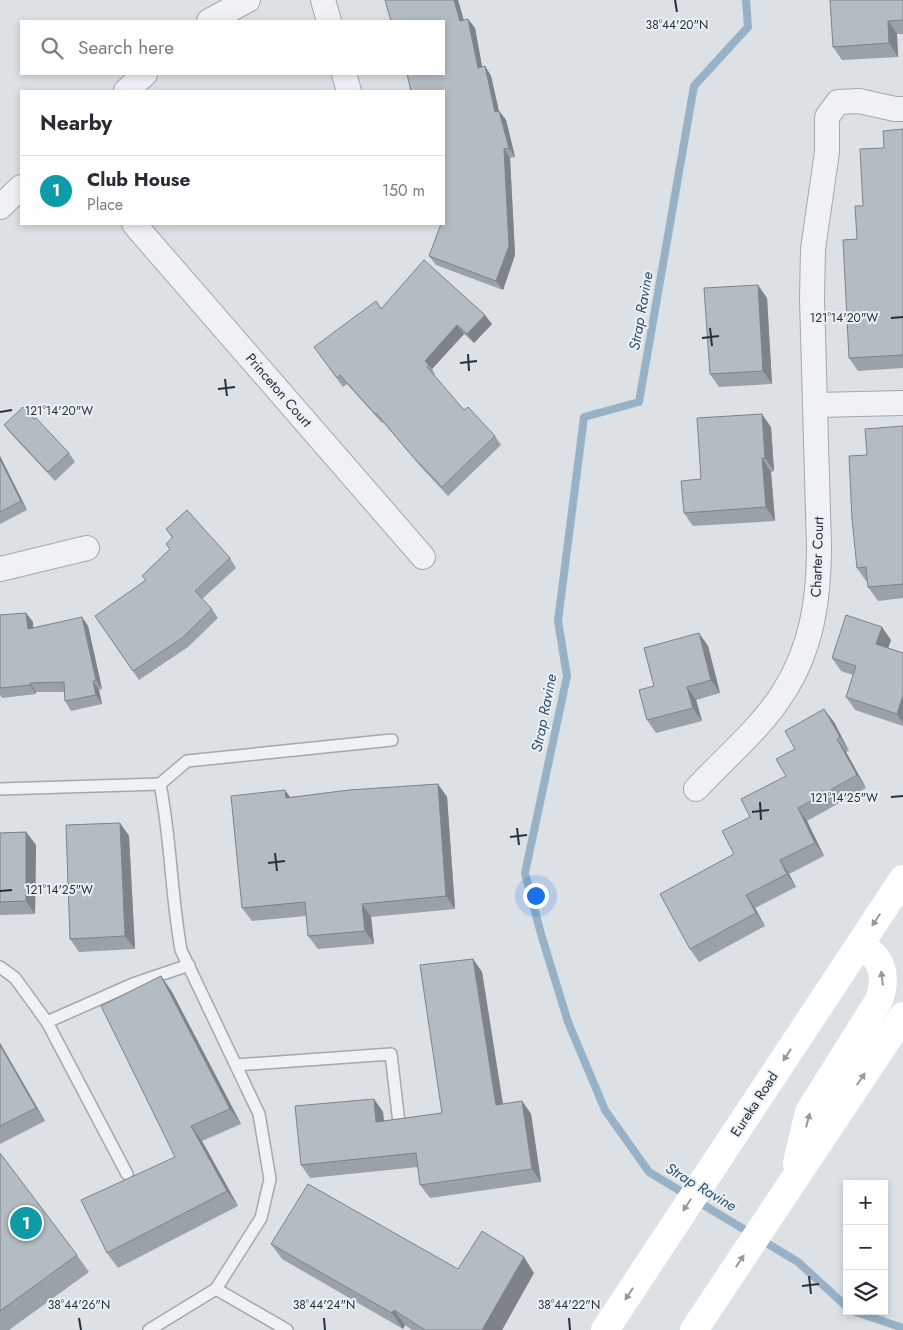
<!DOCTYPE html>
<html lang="en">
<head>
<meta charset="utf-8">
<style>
	body { margin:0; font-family:Jost,sans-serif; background:#f2f2f3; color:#2b2b33 }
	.controls { position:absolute; right:15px; bottom:15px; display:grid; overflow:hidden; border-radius:0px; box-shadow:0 2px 8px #0003 }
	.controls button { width:45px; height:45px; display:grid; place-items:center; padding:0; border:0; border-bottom:1px solid #e1e1e2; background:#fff; color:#2b2b33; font:25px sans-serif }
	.you { position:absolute; left:535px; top:895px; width:18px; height:18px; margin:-12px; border:4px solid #fff; border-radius:50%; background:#1a73e8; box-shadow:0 0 0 8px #1a73e833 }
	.badge { display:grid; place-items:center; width:32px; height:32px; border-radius:50%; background:#1a73e8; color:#fff; font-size:16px; font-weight:700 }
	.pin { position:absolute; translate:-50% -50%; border:2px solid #fff; box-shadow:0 1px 5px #0006 }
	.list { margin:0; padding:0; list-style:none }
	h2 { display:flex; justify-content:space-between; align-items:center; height:65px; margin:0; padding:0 20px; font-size:21px }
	h2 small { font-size:16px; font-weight:400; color:#7c7c81 }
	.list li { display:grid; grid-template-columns:32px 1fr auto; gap:15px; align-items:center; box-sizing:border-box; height:70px; padding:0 20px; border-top:1px solid #e1e1e2 }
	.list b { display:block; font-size:19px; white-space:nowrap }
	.list p { margin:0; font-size:16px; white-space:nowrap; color:#7c7c81 }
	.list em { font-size:16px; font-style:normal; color:#7c7c81 }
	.icon { flex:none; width:28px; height:28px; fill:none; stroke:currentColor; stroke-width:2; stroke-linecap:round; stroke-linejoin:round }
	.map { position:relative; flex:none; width:903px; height:1330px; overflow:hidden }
	.search { position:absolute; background:#fff; box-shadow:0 2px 8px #0003; left:20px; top:20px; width:425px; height:55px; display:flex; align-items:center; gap:12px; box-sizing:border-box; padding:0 18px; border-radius:0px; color:#7c7c81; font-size:19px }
	.panel { position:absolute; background:#fff; box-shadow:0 2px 8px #0003; left:20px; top:90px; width:425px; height:135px; border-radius:0px }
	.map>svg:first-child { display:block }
</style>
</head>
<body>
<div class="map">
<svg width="903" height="1330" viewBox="0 0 903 1330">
	<rect width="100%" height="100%" fill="#dce1e6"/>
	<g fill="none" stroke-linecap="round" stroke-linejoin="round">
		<g stroke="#97b2c6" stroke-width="8">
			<polyline points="746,0 748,27 694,86 639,402 584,417 558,621 567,676 525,873 541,934 568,1022 605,1110 649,1172 798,1262 847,1307"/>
			<polyline points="853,1311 903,1328"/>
		</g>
		<defs>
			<g id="lane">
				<polyline points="0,789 160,784 187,761 392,740"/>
				<polyline points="0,967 15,978 47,1022 127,1174"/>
				<polyline points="47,1022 133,984 189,965"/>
				<polyline points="236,1065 391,1054 399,1123"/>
				<polyline points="216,1289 287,1330"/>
				<path d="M149 1330 216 1289 261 1218 270 1179 259 1114 181 950C171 895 171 839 160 784"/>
			</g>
			<g id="street">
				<polyline points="323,0 329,21"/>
				<polyline points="209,21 248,0"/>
				<polyline points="344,74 349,91"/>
				<polyline points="126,91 145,74"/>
				<polyline points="0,207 21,187"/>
				<polyline points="134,224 423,557"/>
				<polyline points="816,405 903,403"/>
				<polyline points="0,569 87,548"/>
				<path d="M696 789C724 759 762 727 783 693 812 648 819 599 819 547L812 299 813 249 827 152V117L838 102 859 101 895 109H903"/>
			</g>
		</defs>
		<use href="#lane" stroke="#a2a8b0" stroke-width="14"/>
		<use href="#street" stroke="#a2a8b0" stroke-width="26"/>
		<use href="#lane" stroke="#eff1f5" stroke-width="11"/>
		<use href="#street" stroke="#eff1f5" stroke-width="24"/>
		<g stroke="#fff" stroke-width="28">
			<path d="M797 1163 809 1112 878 1002C884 988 886 970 875 957 871 952 865 948 860 944"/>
			<polyline points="605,1330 903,879"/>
			<polyline points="694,1330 903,1016"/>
		</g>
	</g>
	<g fill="#9aa1a8">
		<polygon points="385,0 458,0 464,20 468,19 475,28 482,67 485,66 491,76 499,111 506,120 515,157 510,158 515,255 503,290 436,265 429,256 444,224 444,74"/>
		<polygon points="903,0 903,34 897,34 898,57 842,60 833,47"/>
		<polygon points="903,129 903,368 858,371 849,358 857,239 863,206 884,148"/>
		<polygon points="767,298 772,384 719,387 710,374"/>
		<polygon points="381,309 492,324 474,343 464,334 432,369 435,374 434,376 464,410 495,436 501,445 448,496 421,467 383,422 382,423 347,384 343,387 314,347"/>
		<polygon points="34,419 69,453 75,462 55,481 11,434 4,425"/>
		<polygon points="903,426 903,598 878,601 868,587 868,581 866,581 857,568 867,455"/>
		<polygon points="771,427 774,471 771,472 775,521 693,526 684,513 701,479"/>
		<polygon points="0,456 27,510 0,524"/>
		<polygon points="166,529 230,558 236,568 202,599 212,609 218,618 188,647 139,680 95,616 146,581 142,576 170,549 166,544 172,538"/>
		<polygon points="26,613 33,622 33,628 82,617 88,626 102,689 99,690 102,704 71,711 65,701 64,692 36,692 36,694 2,698 0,695 0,615"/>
		<polygon points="891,640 888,648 903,653 903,726 855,710 846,697 853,675 841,671 832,658"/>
		<polygon points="708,646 720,693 696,700 702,721 656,733 647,720 654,686"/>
		<polygon points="834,722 849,751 846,752 866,788 807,821 824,856 789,874 796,887 755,908 765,926 699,962 690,949 750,817 786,776 795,749"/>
		<polygon points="438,784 447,797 455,909 371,917 374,944 318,949 308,936 306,916 252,921 242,908 285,790 290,797"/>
		<polygon points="120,823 129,836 135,949 79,952 70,939"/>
		<polygon points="26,832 36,845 35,914 0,915 0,833"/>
		<polygon points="473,959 482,972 503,1104 522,1101 531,1114 541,1182 430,1198 420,1185 418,1167 310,1178 301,1165 374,1099 383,1112 384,1121 442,1113"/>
		<polygon points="161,976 172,992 241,1124 202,1141 238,1206 118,1268 107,1253 175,1157"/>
		<polygon points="0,1043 45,1121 0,1144"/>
		<polygon points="0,1153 77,1255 89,1272 9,1330 0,1330"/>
		<polygon points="271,1244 458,1269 534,1273 502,1330 412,1330 405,1325 403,1329 282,1259"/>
	</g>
	<g fill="#7d8388">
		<polygon points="454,0 458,0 466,30 460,21"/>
		<polygon points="468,19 475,28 484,77 478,68"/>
		<polygon points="888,21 897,34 898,57 889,43"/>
		<polygon points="485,66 491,76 501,121 495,112"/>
		<polygon points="499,111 506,120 515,157 509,148"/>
		<polygon points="504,149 510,158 515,255 503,290 496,281"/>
		<polygon points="758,285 767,298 772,384 763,371"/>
		<polygon points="485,315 492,324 474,343 467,334"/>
		<polygon points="457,325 464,334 432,369 425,361"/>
		<polygon points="762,414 771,427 774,471 765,458"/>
		<polygon points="0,456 27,510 21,501 0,459"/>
		<polygon points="762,458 771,472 775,521 766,507"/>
		<polygon points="26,613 33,622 34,638 28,629"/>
		<polygon points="82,617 88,626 102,689 96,680"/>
		<polygon points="882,627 891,640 885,657 876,644"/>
		<polygon points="699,633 708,646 720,693 711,680"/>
		<polygon points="93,681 99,690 102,704 96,695"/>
		<polygon points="30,683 36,692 36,694 30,685"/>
		<polygon points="687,687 696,700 702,721 693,708"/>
		<polygon points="903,695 903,723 897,714"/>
		<polygon points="824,709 834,722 849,751 840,737"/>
		<polygon points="837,739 846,752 866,788 857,775"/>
		<polygon points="438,784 447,797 455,909 446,896"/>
		<polygon points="285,790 294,803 286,798"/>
		<polygon points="798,808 807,821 824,856 815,843"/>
		<polygon points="120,823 129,836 135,949 125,936"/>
		<polygon points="26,832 36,845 35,914 26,901"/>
		<polygon points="780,860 789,874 796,887 787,874"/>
		<polygon points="746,895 755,908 765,926 756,913"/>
		<polygon points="362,904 371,917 374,944 365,931"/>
		<polygon points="473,959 482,972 505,1118 496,1105"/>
		<polygon points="161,976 172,992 241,1124 230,1109"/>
		<polygon points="0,1043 45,1121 36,1108 0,1045"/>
		<polygon points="374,1099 383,1112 385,1136 376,1122"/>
		<polygon points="522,1101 531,1114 541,1182 532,1169"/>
		<polygon points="191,1126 202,1141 238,1206 227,1191"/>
		<polygon points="524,1257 534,1273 502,1330 482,1330"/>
		<polygon points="394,1310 405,1325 403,1329 392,1313"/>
	</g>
	<g fill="#b3bbc3" stroke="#7d8388">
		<polygon points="385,0 454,0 460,21 468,19 478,68 485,66 495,112 499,111 509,148 504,149 509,246 496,281 429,256 441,224 444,224 444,91 411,91 407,74 444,74 444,21 391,21"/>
		<polygon points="830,0 903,0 903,20 888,21 889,43 833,47"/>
		<polygon points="903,129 903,355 849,358 843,240 857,239 855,206 863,206 860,149 884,148 883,131"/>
		<polygon points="424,260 485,315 467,334 457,325 425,361 429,365 427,367 464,410 468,407 495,436 442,487 414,458 376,413 375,414 340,375 337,378 314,347 376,301 381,309"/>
		<polygon points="758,285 763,371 710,374 704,288"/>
		<polygon points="23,407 34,419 36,418 69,453 48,472 4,425"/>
		<polygon points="762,414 765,458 762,458 766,507 684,513 681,481 701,479 697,418"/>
		<polygon points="903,426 903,584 868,587 866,567 857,568 852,519 849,456 867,455 865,429"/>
		<polygon points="0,459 21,501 0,512"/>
		<polygon points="187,510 230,558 195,591 212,609 182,638 133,671 95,616 146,580 142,576 170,549 166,544 173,537 166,529"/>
		<polygon points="26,613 28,629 82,617 96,680 93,681 96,695 65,701 64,682 30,683 30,685 0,688 0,615"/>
		<polygon points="846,615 882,627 876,644 903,653 903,695 897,714 846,697 856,666 832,658"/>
		<polygon points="699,633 711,680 687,687 693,708 647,720 639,690 654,686 644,648"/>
		<polygon points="824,709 840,737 837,739 857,775 798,808 815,843 780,860 787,874 746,895 756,913 690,949 660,894 734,854 722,831 750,817 741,799 786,776 776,759 795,749 785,731"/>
		<polygon points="438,784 446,896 362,904 365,931 308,936 305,902 242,908 231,796 285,790 286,798 349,790"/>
		<polygon points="120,823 125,936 70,939 66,825"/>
		<polygon points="26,832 26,901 0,902 0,833"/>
		<polygon points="473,959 496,1105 522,1101 532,1169 420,1185 416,1153 301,1165 295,1106 374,1099 376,1122 442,1113 420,965"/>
		<polygon points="161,976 230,1109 191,1126 227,1191 107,1253 81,1200 175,1157 101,1006"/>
		<polygon points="0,1045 36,1108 0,1126"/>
		<polygon points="0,1153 77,1255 0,1311"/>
		<polygon points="308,1184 458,1269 482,1231 524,1257 482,1330 425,1330 394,1310 392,1313 271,1244"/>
	</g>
	<defs><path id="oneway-solid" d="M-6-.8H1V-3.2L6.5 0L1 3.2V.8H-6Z" transform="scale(1.25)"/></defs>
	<g fill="#92989e">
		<use href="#oneway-solid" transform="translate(876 920) rotate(124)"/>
		<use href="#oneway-solid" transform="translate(882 978) rotate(-97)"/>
		<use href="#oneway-solid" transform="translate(787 1055) rotate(123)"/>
		<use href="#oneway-solid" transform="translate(861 1079) rotate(-56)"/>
		<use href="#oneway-solid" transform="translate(808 1120) rotate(-75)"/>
		<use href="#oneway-solid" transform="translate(687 1205) rotate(124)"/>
		<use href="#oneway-solid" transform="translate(740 1261) rotate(-56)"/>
		<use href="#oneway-solid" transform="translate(629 1294) rotate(123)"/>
	</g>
	<path fill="none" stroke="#26303c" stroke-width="2" d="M675 0 677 12M891 318 903 317M710 328 712 346M702 338 719 336M468 354 469 371M460 363 477 361M225 379 227 396M218 389 235 387M0 412 12 410M891 797 903 796M760 802 761 820M752 812 769 810M517 828 519 845M510 837 527 835M275 853 277 871M268 863 285 861M0 891 12 890M809 1276 811 1294M802 1286 819 1284M79 1318 81 1330M324 1318 325 1330M569 1318 570 1330"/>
	<g text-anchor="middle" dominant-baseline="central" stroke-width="4" stroke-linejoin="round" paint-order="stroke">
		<g font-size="14" fill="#26303c" stroke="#ebf0f4">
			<text transform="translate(279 390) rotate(49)">Princeton Court</text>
			<text transform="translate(817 557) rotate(-88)">Charter Court</text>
			<text transform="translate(754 1104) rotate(-57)">Eureka Road</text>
		</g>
		<g font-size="15" font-style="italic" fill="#31526f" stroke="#ebf0f4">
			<text transform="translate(641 311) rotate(-80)">Strap Ravine</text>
			<text transform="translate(544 713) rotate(-79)">Strap Ravine</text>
			<text transform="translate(701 1187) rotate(31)">Strap Ravine</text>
		</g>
	</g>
	<g font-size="12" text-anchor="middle" fill="#26303c" stroke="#ebf0f4" stroke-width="4" stroke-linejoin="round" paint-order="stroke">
		<text x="677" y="29">38°44'20"N</text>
		<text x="844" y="322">121°14'20"W</text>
		<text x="59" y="415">121°14'20"W</text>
		<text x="844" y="802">121°14'25"W</text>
		<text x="59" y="894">121°14'25"W</text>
		<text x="79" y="1309">38°44'26"N</text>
		<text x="324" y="1309">38°44'24"N</text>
		<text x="569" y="1309">38°44'22"N</text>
	</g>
</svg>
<div class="controls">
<button>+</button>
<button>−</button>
<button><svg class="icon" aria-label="layers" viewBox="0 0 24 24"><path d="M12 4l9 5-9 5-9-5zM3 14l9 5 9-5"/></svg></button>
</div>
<div class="you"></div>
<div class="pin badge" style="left:26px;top:1223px;background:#0f9aa8">1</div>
<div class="search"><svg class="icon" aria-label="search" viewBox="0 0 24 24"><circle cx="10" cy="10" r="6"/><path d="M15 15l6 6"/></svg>Search here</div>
<section class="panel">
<h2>Nearby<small></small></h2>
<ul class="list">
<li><span class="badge" style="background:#0f9aa8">1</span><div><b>Club House</b><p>Place</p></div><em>150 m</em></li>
</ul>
</section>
</div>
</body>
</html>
